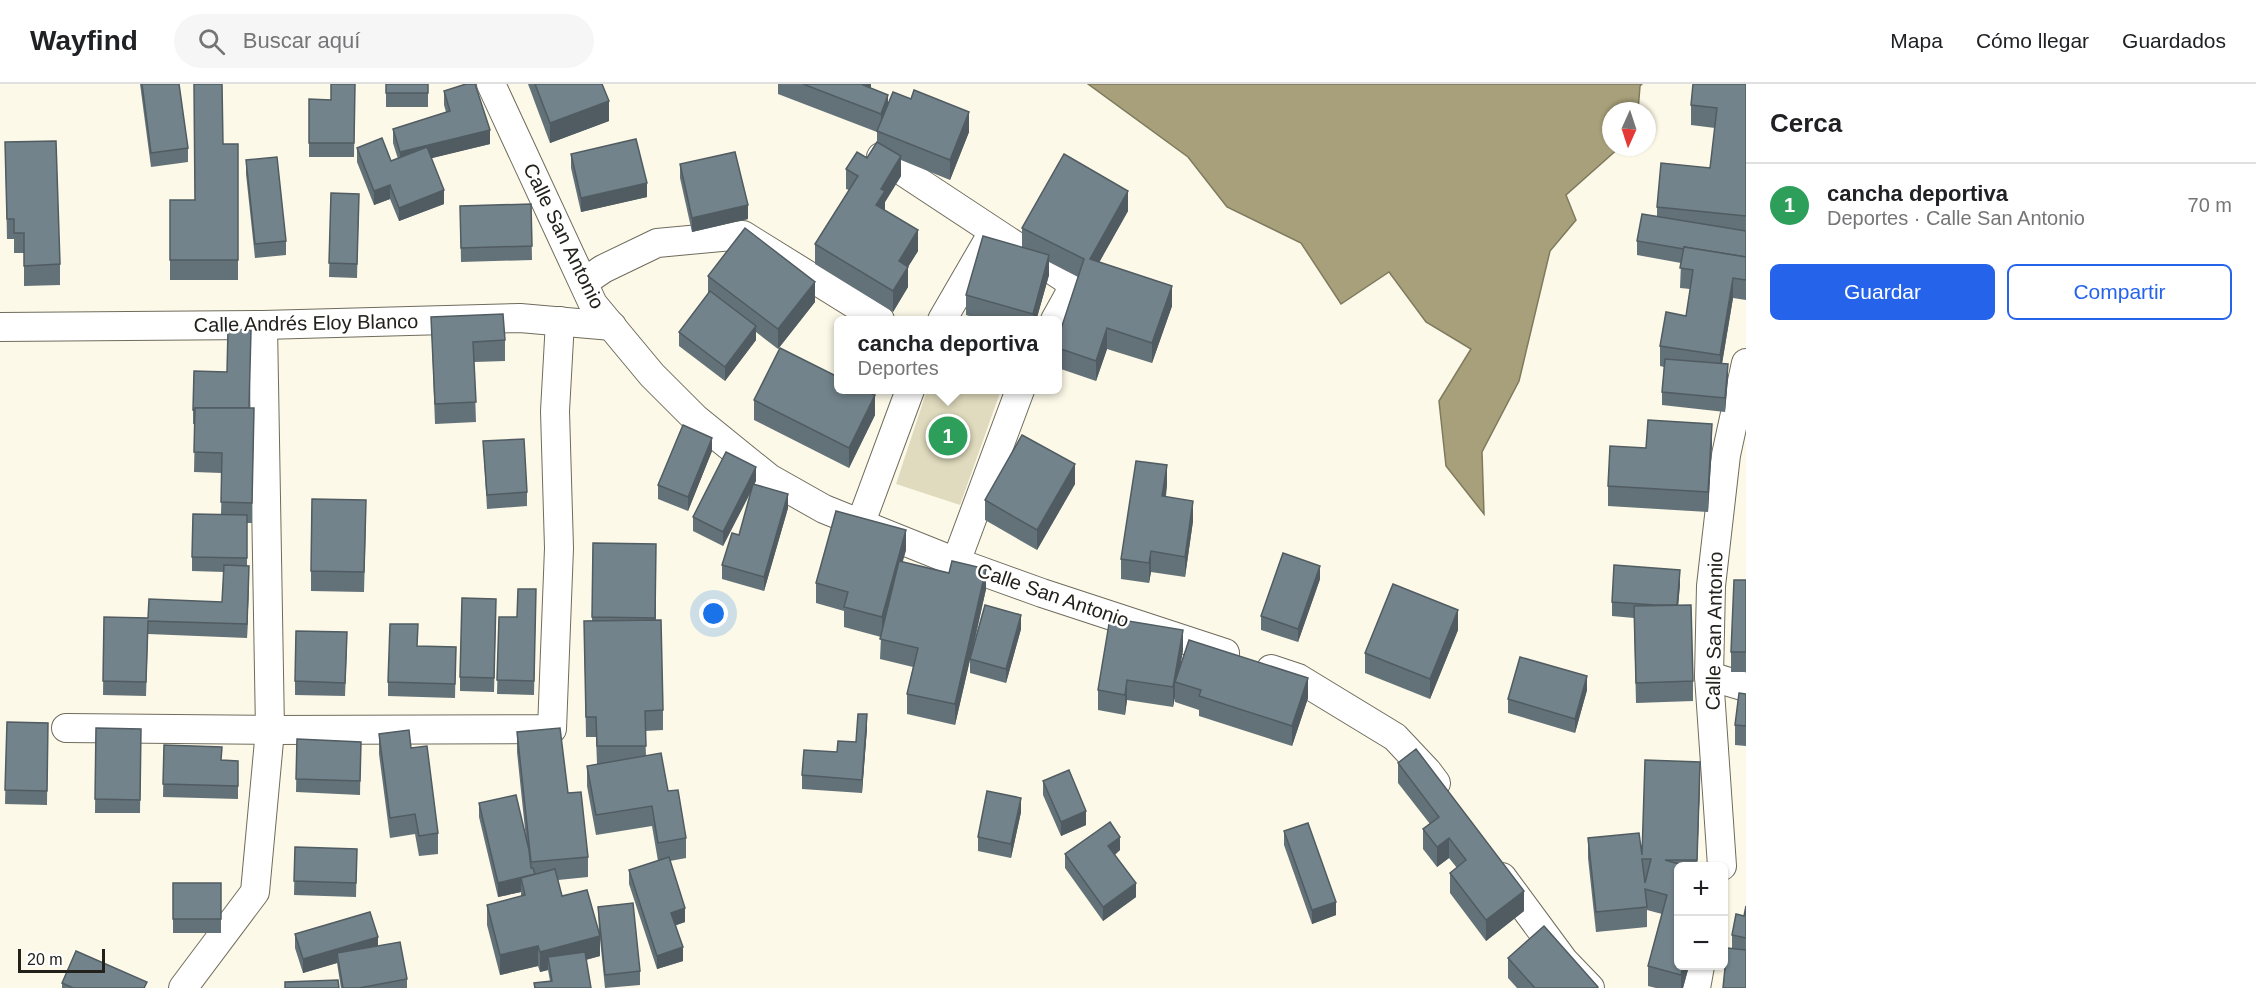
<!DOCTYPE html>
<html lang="es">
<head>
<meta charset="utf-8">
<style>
	body { margin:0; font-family:Arial,sans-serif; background:#f6f6f6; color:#202124 }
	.controls { position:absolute; right:18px; bottom:18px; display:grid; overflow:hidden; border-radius:9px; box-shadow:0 2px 4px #0004 }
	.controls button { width:54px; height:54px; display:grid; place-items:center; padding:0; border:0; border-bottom:2px solid #e0e0e0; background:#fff; color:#202124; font:30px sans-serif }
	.compass { position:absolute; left:1602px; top:18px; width:54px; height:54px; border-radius:50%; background:#fff; box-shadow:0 2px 4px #0004; rotate:183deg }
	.scale { position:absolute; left:18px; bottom:15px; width:87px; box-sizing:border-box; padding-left:6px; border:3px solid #22211b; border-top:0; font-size:16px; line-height:21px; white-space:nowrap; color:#22211b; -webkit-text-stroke:4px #fff; paint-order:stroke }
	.you { position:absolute; left:714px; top:530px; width:21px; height:21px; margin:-15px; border:4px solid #fff; border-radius:50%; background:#1a73e8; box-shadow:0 0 0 9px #1a73e833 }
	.badge { display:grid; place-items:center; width:39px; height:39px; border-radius:50%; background:#2563eb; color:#fff; font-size:20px; font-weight:700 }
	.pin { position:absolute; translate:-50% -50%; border:3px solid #fff; box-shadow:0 2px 6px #0006 }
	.popup { position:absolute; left:834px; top:232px; width:228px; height:78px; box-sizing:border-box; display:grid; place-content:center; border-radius:9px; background:#fff; filter:drop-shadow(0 2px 4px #0005); font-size:20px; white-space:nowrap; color:#757577 }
	.popup b { font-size:22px; color:#202124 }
	.popup::after { content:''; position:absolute; left:50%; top:100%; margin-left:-12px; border:12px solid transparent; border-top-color:#fff }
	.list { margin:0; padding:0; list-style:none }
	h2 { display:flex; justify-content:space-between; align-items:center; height:78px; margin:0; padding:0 24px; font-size:26px }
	h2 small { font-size:20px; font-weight:400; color:#757577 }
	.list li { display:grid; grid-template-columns:39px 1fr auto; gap:18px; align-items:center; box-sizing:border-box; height:84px; padding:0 24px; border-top:2px solid #e0e0e0 }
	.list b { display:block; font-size:22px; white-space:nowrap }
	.list p { margin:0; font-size:20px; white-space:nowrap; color:#757577 }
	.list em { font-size:20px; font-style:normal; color:#757577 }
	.actions { display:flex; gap:12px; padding:18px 24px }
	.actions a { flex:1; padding:14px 0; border:2px solid #2563eb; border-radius:9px; text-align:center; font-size:21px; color:#2563eb }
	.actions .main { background:#2563eb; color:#fff }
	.icon { flex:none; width:33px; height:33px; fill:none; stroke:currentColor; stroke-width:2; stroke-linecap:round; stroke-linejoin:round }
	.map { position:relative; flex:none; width:1746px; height:904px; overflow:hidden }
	header { display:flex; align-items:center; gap:36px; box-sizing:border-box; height:84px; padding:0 30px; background:#fff; border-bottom:2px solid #e0e0e0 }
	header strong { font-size:28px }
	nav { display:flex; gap:33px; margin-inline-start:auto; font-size:21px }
	.search { width:420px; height:54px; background:#f6f6f6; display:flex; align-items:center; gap:15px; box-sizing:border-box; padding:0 21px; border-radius:33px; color:#757577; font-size:22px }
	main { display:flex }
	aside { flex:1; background:#fff }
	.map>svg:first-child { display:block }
</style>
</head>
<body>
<header>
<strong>Wayfind</strong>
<div class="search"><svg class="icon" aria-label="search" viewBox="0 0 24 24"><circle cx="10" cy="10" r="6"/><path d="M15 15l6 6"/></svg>Buscar aquí</div>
<nav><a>Mapa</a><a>Cómo llegar</a><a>Guardados</a></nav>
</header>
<main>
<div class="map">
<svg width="1746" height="904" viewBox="0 0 1746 904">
	<rect width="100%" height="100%" fill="#fcf9e8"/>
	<polygon fill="#e0dbbe" points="927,306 1001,306 960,421 896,400"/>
	<polygon fill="#a7a07a" stroke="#7f7a5e" stroke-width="1.5" points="1088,0 1642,0 1640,2 1638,27 1611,27 1611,63 1620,63 1566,111 1576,136 1550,167 1519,297 1482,368 1484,430 1446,382 1439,317 1471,265 1426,238 1389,188 1341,220 1301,159 1227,123 1188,73"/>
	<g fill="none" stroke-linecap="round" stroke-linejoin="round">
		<defs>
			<g id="street">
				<polyline points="491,0 593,220 652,291 696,335 769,394 824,425 956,478 1042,509 1225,569"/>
				<polyline points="881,73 1069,197 1070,209 1055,236"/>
				<polyline points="584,198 603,185 657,159 743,151 880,236"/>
				<polyline points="942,236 993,148"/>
				<polyline points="0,243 263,241 520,234 612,242"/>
				<polyline points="860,441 910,306"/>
				<polyline points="956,478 1020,306"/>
				<polyline points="1271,585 1298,594 1395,653 1427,687 1436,699"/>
				<polyline points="1709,592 1746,603"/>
				<polyline points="66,644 270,646 552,645 559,464 555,327 560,237"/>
				<polyline points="1722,782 1709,592 1711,502 1726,371 1746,279"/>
				<polyline points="1502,793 1564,877 1590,904"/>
				<polyline points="183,904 255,808 270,646 263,241"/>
				<polyline points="1696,904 1700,882"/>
			</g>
		</defs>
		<use href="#street" stroke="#6f6c5d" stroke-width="30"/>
		<use href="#street" stroke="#fff" stroke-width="28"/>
	</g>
	<g fill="#637178">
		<polygon points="140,0 179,0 188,64 188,78 151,83"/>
		<polygon points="355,0 354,73 309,73 309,15 331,16"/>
		<rect x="386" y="0" width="42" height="23"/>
		<polygon points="528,0 602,0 609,37 550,59"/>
		<polygon points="778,0 871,0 870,4 888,20 969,48 950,96 901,76 901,92 885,118 885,127 918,167 908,183 908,203 893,228 815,180 815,160 849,106 846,105 846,85 867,74 877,58 877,48 778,10"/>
		<polygon points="1746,0 1746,216 1733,214 1722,280 1728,294 1725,328 1662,321 1662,308 1664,283 1660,282 1660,262 1686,232 1690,205 1680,204 1681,179 1637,171 1637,157 1657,132 1657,123 1710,84 1715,44 1691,41 1691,21"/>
		<polygon points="444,7 490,60 431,74 444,120 399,137 390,115 374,121 357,78 357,64 391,77 398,75 393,59 393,45 446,28 444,21"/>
		<polygon points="5,58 60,180 60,201 24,202 24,169 14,169 14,155 7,155"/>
		<polygon points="223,60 238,60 238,196 170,196 170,116 195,116"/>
		<polygon points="571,70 647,113 581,128 571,84"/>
		<polygon points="246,76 286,157 286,171 255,174 246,90"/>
		<polygon points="680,80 748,135 692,148 680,94"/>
		<polygon points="331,109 359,110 357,194 329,193"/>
		<polygon points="531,120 532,176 461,178 460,122"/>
		<polygon points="1128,127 1099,178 1172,222 1152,279 1107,265 1096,297 1058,284 1058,254 1078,193 1049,178 1049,191 1036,237 986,237 966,231 966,211 1022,163 1022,144"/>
		<polygon points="708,192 815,218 778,265 756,248 756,256 725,297 679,262 679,248 708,210"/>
		<polygon points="431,233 505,256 505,277 474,278 476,338 435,340"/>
		<polygon points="754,316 875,331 849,384 754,336"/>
		<polygon points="254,324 252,439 247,439 247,482 249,496 247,554 148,550 146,612 103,611 104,533 148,534 222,518 224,488 192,487 192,473 221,430 222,389 194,388 195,340 193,340 193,326"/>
		<polygon points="483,357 527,408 527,422 487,425"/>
		<polygon points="1712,360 1708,428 1608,422 1608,402 1646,364"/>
		<polygon points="712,367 688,427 658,415 658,401"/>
		<polygon points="756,397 754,400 788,424 764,507 722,495 722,481 739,451 752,406 723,462 693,447 693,433"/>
		<polygon points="1075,400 1037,466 985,436 985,416"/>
		<polygon points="1167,401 1166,413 1193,437 1185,493 1151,488 1149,499 1121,495 1121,475"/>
		<polygon points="366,436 364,508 311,507 311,487"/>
		<polygon points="593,459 656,460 656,536 663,626 663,646 645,647 646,671 668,707 686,754 686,774 670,777 685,838 676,841 683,877 657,885 629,800 629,786 658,777 652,742 596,751 587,702 587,682 597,680 596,653 586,653 584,537 592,537"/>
		<polygon points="906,466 902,478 986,505 971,574 1021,545 1006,599 970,589 970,576 955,641 907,630 907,610 913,583 880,575 881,553 844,543 844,527 816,519 816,499"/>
		<polygon points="1320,495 1298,558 1261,546 1261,532"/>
		<polygon points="1746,496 1746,588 1731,588 1731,568"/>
		<polygon points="1680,500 1678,521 1693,597 1693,617 1636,619 1634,534 1612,532 1612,518"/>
		<polygon points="536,505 534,611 497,610 499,533 517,533"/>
		<polygon points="496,528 494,608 460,607 460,593"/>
		<polygon points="1458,546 1430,615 1365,589 1365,569"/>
		<polygon points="347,562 345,612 295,611 295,597"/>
		<polygon points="417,562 456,563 455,614 388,612 388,598"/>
		<polygon points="1183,566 1180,581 1308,614 1292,662 1199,632 1199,626 1175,618 1175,613 1173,623 1127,616 1125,631 1098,626 1098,606"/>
		<polygon points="1587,606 1575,649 1508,629 1508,615"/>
		<polygon points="1746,610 1746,662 1735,661 1735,641"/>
		<polygon points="7,638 48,639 47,721 5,720"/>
		<polygon points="96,644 141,645 140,729 95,729"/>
		<polygon points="867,644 862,709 802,705 802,691 837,668 856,658"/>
		<polygon points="517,648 568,709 588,773 588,793 558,796 562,812 599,850 598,823 640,887 640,901 605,904 600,855 600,872 586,876 591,904 534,904 534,899 550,897 548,886 540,888 538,882 500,891 487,841 487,821 521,812 521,808 498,813 479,733 479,719 526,755 517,668"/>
		<polygon points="379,650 411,664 438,749 438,770 419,772 415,750 390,754 379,670"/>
		<polygon points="297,655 361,658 360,711 296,708"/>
		<polygon points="164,661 222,676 238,677 238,715 163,713"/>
		<polygon points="1398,679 1524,827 1486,857 1450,809 1450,789 1457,784 1449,774 1437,783 1423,765 1423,745 1430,740 1398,699"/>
		<polygon points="1043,697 1086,741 1061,752 1043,711"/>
		<polygon points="1700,698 1697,783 1678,783 1689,882 1683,904 1656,904 1648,902 1648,882 1662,830 1647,826 1647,843 1596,848 1588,774 1588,754 1642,771"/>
		<polygon points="1021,728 1011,774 978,767 978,753"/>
		<polygon points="1284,747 1336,831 1312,840 1284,761"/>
		<polygon points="295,763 357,765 356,813 294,811"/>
		<polygon points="1120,766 1115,771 1136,813 1103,837 1065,784 1065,770"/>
		<rect x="173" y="799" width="48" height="50"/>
		<polygon points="1746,822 1746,904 1732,865 1732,851 1744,832"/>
		<polygon points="295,850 378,862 407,895 407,904 341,904 337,879 303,889 295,864"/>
		<polygon points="1508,874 1598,904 1517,904 1508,894"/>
		<polygon points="62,899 147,904 62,904"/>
	</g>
	<g fill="#505c61">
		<polygon points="864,0 871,0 871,3 863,22"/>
		<polygon points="888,11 888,31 881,50 881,30"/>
		<polygon points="609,17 609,37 550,59 550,39"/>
		<polygon points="969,28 969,48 950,96 950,76"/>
		<polygon points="490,46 490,60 400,82 400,68"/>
		<polygon points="901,72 901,92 885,118 885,127 876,121 881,105"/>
		<polygon points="647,99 647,113 581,128 581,114"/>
		<polygon points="390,101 390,115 374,121 374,107"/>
		<polygon points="444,106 444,120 399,137 399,124"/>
		<polygon points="1128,107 1128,127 1090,195 1090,175"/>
		<polygon points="748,121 748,135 692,148 692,134"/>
		<polygon points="918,146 918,167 899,197 899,177"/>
		<polygon points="1049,171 1049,191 1036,237 1033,237 1033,230"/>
		<polygon points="908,183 908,203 893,228 893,207"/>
		<polygon points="1733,194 1733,214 1720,291 1720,271"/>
		<polygon points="815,198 815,218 778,265 778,245"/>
		<polygon points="1172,202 1172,222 1152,279 1152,259"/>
		<polygon points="756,242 756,256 725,297 725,283"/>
		<polygon points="1107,244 1107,265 1096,297 1096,277"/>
		<polygon points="1728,280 1728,294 1725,328 1725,314"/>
		<polygon points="875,311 875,331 849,384 849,364"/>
		<polygon points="1712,340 1712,360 1708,428 1708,408"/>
		<polygon points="712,354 712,367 688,427 688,413"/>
		<polygon points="1075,380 1075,400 1037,466 1037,446"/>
		<polygon points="1167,381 1167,401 1162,432 1162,412"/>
		<polygon points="756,383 756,397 723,462 723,448"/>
		<polygon points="788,410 788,424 764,507 764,493"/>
		<polygon points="1193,417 1193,437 1185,493 1185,473"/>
		<polygon points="906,446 906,466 882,553 882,533"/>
		<polygon points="1151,467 1151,488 1149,499 1149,479"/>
		<polygon points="249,482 249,496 247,554 247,540"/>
		<polygon points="1320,482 1320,495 1298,558 1298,545"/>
		<polygon points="986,485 986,505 955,641 955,620"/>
		<polygon points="1680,486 1680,500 1677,537 1677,523"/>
		<polygon points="1458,526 1458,546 1430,615 1430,595"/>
		<polygon points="1021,531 1021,545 1006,599 1006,585"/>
		<polygon points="1183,546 1183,566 1178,598 1175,598 1175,613 1173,623 1173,603"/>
		<polygon points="1587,592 1587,606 1575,649 1575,635"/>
		<polygon points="1308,594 1308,614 1292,662 1292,642"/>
		<polygon points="1127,596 1127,616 1125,631 1125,611"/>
		<polygon points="867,630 867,644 862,709 862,696"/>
		<polygon points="1700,678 1700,698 1697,783 1697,776"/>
		<polygon points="1021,714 1021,728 1011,774 1011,760"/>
		<polygon points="1086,727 1086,741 1061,752 1061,738"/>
		<polygon points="1120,753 1120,766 1108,775 1108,762"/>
		<polygon points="1449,754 1449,774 1437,783 1437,763"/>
		<polygon points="521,794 521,808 498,813 498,799"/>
		<polygon points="1136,799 1136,813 1103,837 1103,823"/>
		<polygon points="1524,807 1524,827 1486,857 1486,836"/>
		<polygon points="1336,818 1336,831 1312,840 1312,826"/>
		<polygon points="685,824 685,838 671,843 671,829"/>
		<polygon points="600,852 600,872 550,885 548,873 548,886 540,888 540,868"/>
		<polygon points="378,853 378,867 337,869 337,879 303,889 303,875"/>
		<polygon points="538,862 538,882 500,891 500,871"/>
		<polygon points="683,863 683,877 657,885 657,872"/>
		<polygon points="1683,882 1689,882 1683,904 1681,904 1681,891"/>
	</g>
	<g fill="#73838b" stroke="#505c61" stroke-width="1.5" fill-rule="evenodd">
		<polygon points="142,0 179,0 188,64 151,69"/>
		<polygon points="194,0 222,0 223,60 238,60 238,176 170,176 170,116 195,116"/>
		<polygon points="331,0 355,0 354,59 309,59 309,15 331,16"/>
		<rect x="386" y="0" width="42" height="9"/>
		<polygon points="466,0 475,0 490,46 400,68 393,45 450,27 444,7"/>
		<polygon points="535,0 602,0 609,17 550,39"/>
		<polygon points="803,0 864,0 863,1 888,11 881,30"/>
		<polygon points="1693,0 1746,0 1746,132 1657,123 1661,79 1710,84 1717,24 1691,21"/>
		<polygon points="914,6 969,28 950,76 877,47 893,8 911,15"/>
		<polygon points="382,54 391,77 427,63 444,106 399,124 390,101 374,107 357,64"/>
		<polygon points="636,55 647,99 581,114 571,70"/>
		<polygon points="56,57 60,180 24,182 24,149 14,149 14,135 7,135 5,58"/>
		<polygon points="877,58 901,72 881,105 885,107 876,121 918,146 899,177 908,183 893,207 815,160 858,92 846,85 857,68 867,74"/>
		<polygon points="735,68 748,121 692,134 680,80"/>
		<polygon points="1064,70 1128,107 1090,175 1172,202 1152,259 1107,244 1096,277 1058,264 1058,254 1084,175 1022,144"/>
		<polygon points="277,73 286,157 255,160 246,76"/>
		<polygon points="331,109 359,110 357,180 329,179"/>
		<polygon points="531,120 532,162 461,164 460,122"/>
		<polygon points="1642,130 1746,147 1746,173 1684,163 1684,165 1637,157"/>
		<polygon points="745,144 815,198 778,245 708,192"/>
		<polygon points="983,152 1049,171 1033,230 966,211"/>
		<polygon points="1684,163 1746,173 1746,196 1733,194 1720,271 1660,262 1666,228 1686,232 1693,186 1680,184"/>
		<polygon points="710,207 756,242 725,283 679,248"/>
		<polygon points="503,230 505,256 473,258 476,318 435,320 431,233"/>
		<polygon points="228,245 251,246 249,324 195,324 195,326 193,326 194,287 227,288"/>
		<polygon points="780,264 838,293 838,306 864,306 875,311 849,364 754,316"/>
		<polygon points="1665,275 1728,280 1725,314 1662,308"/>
		<polygon points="195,324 254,324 252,419 221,418 222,369 194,368"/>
		<polygon points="1648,336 1712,340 1708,408 1608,402 1610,362 1646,364"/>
		<polygon points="683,341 712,354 688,413 658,401"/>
		<polygon points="1022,351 1075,380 1037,446 985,416"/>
		<polygon points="524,355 527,408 487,411 483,357"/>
		<polygon points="726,368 756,383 723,448 693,433"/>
		<polygon points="1136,377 1167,381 1162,412 1193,417 1185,473 1151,467 1149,479 1121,475"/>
		<polygon points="753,400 788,410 764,493 722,481 732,449 739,451"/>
		<polygon points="312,415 366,416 364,488 311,487"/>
		<polygon points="836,427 906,446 882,533 844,523 848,508 816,499"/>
		<polygon points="193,430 247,431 247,474 192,473"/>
		<polygon points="593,459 656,460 655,534 592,533"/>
		<polygon points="1283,469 1320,482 1298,545 1261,532"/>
		<polygon points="899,477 949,489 952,477 986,485 955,620 907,610 918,564 880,555"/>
		<polygon points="224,481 249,482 247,540 148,537 146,598 103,597 104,533 148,534 149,515 222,518"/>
		<polygon points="1614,481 1680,486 1677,521 1655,521 1612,518"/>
		<polygon points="1734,496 1746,496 1746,568 1731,568"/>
		<polygon points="1393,500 1458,526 1430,595 1365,569"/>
		<polygon points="518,505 536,505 534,597 497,596 499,533 517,533"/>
		<polygon points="462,514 496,515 494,594 460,593"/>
		<polygon points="985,521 1021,531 1006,585 970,575"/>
		<polygon points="1691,521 1693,597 1636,599 1634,522"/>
		<polygon points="1110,534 1183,546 1173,603 1127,596 1125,611 1098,606"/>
		<polygon points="661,536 663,626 645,627 646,662 597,662 596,633 586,633 584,537"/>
		<polygon points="390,540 418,540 417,562 456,563 455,600 388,598"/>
		<polygon points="296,547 347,548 345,599 295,597"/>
		<polygon points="1189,556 1308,594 1292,642 1199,612 1201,606 1175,598"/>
		<polygon points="1520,573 1587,592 1575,635 1508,615"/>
		<polygon points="1739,609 1746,610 1746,642 1735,641"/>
		<polygon points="858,630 867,630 862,696 802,691 804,666 837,668 838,657 856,658"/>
		<polygon points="7,638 48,639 47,707 5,706"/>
		<polygon points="96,644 141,645 140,716 95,715"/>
		<polygon points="560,644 568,709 581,708 588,773 531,778 517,648"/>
		<polygon points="409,646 411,664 427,662 438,749 419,752 415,730 390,734 379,650"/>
		<polygon points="297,655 361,658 360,697 296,695"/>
		<polygon points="164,661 222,663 221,676 238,677 238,702 163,700"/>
		<polygon points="1416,665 1524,807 1486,836 1450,789 1466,776 1449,754 1437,763 1423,745 1439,733 1398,679"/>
		<polygon points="661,669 668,707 678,706 686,754 658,759 652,722 596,731 587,682"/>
		<path d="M1645 676 1700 678 1697 776H1665L1689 783H1678V882H1683L1681 891 1648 882 1667 811 1645 805 1647 823 1596 828 1588 754 1639 749 1642 771ZM1642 775H1651L1645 799Z"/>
		<polygon points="1069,686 1086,727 1061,738 1043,697"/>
		<polygon points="987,707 1021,714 1011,760 978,753"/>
		<polygon points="516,711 529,766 531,784 533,784 535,790 498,799 479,719"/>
		<polygon points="1110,738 1120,753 1108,762 1136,799 1103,823 1065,770"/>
		<polygon points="1308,739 1336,818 1312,826 1284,747"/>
		<polygon points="295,763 357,765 356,799 294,797"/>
		<polygon points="669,773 685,824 671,829 683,863 657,872 629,786"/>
		<polygon points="555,785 562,812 587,806 600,852 540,868 538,862 500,871 487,821 525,811 521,794"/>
		<rect x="173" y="799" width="48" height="36"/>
		<polygon points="633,819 640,887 605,891 598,823"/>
		<polygon points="1746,822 1746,854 1732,851 1736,830 1744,832"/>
		<polygon points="370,828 378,853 303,875 295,850"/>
		<polygon points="1544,842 1598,903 1596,904 1535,904 1508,874"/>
		<polygon points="400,858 407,895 359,904 343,904 337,869"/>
		<polygon points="1727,864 1746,866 1746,904 1723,904"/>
		<polygon points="76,867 147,898 144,904 73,904 62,899"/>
		<polygon points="585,868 591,904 535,904 534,899 552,897 548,873"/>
		<polygon points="338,896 339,904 285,904 285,898"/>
	</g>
	<g text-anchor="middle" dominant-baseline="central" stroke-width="5" stroke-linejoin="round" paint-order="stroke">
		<g font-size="20" fill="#22211b" stroke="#fff">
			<text transform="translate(564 152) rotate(64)">Calle San Antonio</text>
			<text transform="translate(306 239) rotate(-1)">Calle Andrés Eloy Blanco</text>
			<text transform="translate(1053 511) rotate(19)">Calle San Antonio</text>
			<text transform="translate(1714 547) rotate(-89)">Calle San Antonio</text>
		</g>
	</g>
</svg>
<div class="controls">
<button>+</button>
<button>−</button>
</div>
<svg class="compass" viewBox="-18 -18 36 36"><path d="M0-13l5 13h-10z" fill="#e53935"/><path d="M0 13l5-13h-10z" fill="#757577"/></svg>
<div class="scale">20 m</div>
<div class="you"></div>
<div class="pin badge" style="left:948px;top:352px;background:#2e9e5b">1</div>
<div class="popup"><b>cancha deportiva</b>Deportes</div>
</div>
<aside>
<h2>Cerca<small></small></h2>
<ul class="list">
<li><span class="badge" style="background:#2e9e5b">1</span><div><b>cancha deportiva</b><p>Deportes · Calle San Antonio</p></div><em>70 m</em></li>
</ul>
<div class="actions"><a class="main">Guardar</a><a>Compartir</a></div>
</aside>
</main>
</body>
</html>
